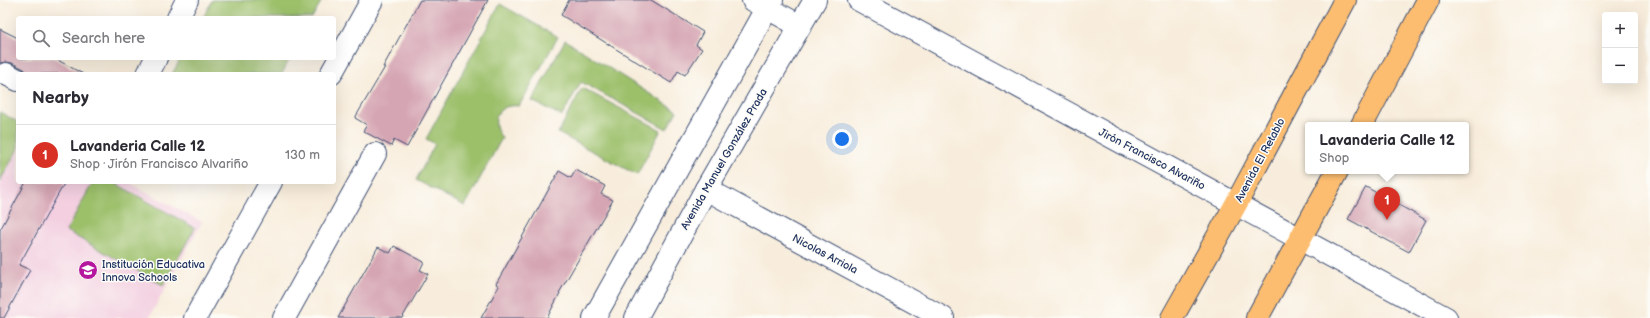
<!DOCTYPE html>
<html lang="en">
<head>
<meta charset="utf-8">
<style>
	body { margin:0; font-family:"Balsamiq Sans",sans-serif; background:#f7f7f7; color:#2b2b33 }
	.controls { position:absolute; right:12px; top:12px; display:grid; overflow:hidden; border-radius:4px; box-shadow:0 4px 16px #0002 }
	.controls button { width:36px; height:36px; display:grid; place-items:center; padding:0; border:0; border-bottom:1px solid #e1e1e2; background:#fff; color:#2b2b33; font:20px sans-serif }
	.you { position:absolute; left:842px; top:139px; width:14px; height:14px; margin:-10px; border:3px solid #fff; border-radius:50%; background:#1a73e8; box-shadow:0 0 0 6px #1a73e833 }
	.badge { display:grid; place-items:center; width:26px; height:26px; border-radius:50%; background:#d93025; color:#fff; font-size:13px; font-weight:700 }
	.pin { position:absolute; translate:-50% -33px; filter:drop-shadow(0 1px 2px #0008) }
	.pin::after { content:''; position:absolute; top:21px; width:14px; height:12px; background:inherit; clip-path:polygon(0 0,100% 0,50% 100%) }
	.popup { position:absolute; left:1305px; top:122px; width:164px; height:52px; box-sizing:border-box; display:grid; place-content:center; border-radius:4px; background:#fff; filter:drop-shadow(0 1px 3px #0005); font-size:13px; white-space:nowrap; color:#7c7c81 }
	.popup b { font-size:15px; color:#2b2b33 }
	.popup::after { content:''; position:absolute; left:50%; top:100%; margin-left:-8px; border:8px solid transparent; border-top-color:#fff }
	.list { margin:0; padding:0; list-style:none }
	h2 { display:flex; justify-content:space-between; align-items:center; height:52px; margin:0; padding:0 16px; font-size:17px }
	h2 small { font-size:13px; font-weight:400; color:#7c7c81 }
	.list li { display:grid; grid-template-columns:26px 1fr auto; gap:12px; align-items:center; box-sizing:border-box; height:60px; padding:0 16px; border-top:1px solid #e1e1e2 }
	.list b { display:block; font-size:15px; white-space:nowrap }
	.list p { margin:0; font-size:13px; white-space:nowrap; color:#7c7c81 }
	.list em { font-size:13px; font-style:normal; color:#7c7c81 }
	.icon { flex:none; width:22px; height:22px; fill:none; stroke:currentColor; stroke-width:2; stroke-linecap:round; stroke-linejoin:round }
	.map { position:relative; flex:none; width:1650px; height:318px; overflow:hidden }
	.search { position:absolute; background:#fff; box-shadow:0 4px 16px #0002; left:16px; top:16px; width:320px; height:44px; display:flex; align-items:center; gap:10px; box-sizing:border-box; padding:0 14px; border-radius:4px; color:#7c7c81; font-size:15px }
	.panel { position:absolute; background:#fff; box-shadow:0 4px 16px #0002; left:16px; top:72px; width:320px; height:112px; border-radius:4px }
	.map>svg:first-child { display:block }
</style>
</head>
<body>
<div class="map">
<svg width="1650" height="318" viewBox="0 0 1650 318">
	<rect width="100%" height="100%" fill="#fdfcf7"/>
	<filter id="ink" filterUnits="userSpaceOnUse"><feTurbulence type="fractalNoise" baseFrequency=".025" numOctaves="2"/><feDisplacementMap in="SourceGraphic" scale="8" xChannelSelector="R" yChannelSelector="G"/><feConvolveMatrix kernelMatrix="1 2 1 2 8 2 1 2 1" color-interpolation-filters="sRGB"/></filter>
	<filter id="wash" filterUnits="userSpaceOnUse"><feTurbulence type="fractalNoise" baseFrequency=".012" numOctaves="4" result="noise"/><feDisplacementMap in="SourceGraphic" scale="16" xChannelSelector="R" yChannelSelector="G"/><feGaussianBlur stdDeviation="0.9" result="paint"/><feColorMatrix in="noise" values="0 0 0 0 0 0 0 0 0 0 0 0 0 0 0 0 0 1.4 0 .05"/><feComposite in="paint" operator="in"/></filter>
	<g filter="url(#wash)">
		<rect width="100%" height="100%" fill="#f8eddc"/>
		<polygon fill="#f3cfe0" points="18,149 18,182 128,182 202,222 149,318 0,318 0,181"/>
		<g fill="#9cc06b" stroke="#5c7864">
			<polygon points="212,0 322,0 312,18 203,18"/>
			<path d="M500 4 558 37 519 106C497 103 489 121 502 138L465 206 416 180 435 144 426 139Z"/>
			<polygon points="565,40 677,111 667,129 581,82 562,116 532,101"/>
			<polygon points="181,58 290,58 282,74 172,74"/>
			<polygon points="582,88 661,130 637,175 558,133"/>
			<polygon points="0,112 18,122 18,149 0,181"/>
			<polygon points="93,182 113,182 195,228 163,285 66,231"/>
		</g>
		<g id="blocks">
			<g fill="#d5a5b3">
				<polygon points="420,0 488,0 407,147 394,140 391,146 363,131 367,125 355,118 385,67 383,67"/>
				<polygon points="569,0 651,0 703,32 696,45 702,49 685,75 678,71 671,83 561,15"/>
				<polygon points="0,29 18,38 18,58 54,58 83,74 29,74 24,69 12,63 6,62 0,63"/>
				<polygon points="576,170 605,186 601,194 613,200 559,293 560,293 547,318 481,318 499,286 496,284 559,171 571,178"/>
				<polygon points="26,182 65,182 19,265 30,270 4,318 0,318 0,230"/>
				<polygon points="1366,187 1426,220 1409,252 1348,219"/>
				<polygon points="394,246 424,262 420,270 428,274 402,318 338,318 378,247 390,253"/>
			</g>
		</g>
	</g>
	<g filter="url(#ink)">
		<use href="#blocks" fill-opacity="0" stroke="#3c4c71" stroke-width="1"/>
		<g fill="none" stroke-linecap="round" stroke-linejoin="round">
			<defs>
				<g id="minor">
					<polyline points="753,0 800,26"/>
					<polyline points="859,0 1446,318"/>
					<polyline points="178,18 187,0"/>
					<polyline points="6,74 18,80"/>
					<polyline points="148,74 156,58"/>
					<polyline points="331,74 372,0"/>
					<polyline points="706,189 943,318"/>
					<polyline points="195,318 271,182"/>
					<polyline points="284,318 375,154"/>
					<polyline points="594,318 772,0"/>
					<polyline points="636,318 706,189 815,0"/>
				</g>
				<g id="major">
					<polyline points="1362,125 1428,0"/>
					<polyline points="1172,318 1236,204 1345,0"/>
					<polyline points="1257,318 1337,171"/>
				</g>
			</defs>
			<use href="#minor" stroke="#3c4c71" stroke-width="24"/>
			<use href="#major" stroke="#3c4c71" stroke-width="24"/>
			<use href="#minor" stroke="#fff" stroke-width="22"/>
			<use href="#major" stroke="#fcbd6f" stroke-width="22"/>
		</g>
	</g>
	<defs>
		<symbol id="school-disc" viewBox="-11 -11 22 22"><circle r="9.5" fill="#b5179e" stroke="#fdfcf7"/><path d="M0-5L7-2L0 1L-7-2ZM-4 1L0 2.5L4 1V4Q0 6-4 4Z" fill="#fff"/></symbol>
	</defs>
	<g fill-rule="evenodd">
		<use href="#school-disc" x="77" y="259" width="22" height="22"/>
	</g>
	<g text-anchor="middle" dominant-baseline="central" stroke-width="3" stroke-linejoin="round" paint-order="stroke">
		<g font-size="11" fill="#1b2f5e" stroke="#fdfcf7">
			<text transform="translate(724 159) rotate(-60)">Avenida Manuel González Prada</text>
			<text transform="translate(1152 159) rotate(28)">Jirón Francisco Alvariño</text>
			<text transform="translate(1260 160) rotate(-62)">Avenida El Retablo</text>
			<text transform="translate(825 254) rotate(28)">Nicolas Arriola</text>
		</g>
		<g font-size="11" fill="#1b2f5e" stroke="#fdfcf7" text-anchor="start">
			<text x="102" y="264">Institución Educativa<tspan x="102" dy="13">Innova Schools</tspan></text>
		</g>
	</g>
</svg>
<div class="controls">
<button>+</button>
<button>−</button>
</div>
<div class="you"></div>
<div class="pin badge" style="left:1387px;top:220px">1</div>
<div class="popup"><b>Lavanderia Calle 12</b>Shop</div>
<div class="search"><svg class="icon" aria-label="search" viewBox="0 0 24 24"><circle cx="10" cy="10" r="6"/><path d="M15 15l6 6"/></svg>Search here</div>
<section class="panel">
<h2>Nearby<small></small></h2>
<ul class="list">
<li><span class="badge">1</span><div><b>Lavanderia Calle 12</b><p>Shop · Jirón Francisco Alvariño</p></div><em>130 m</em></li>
</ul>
</section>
</div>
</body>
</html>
